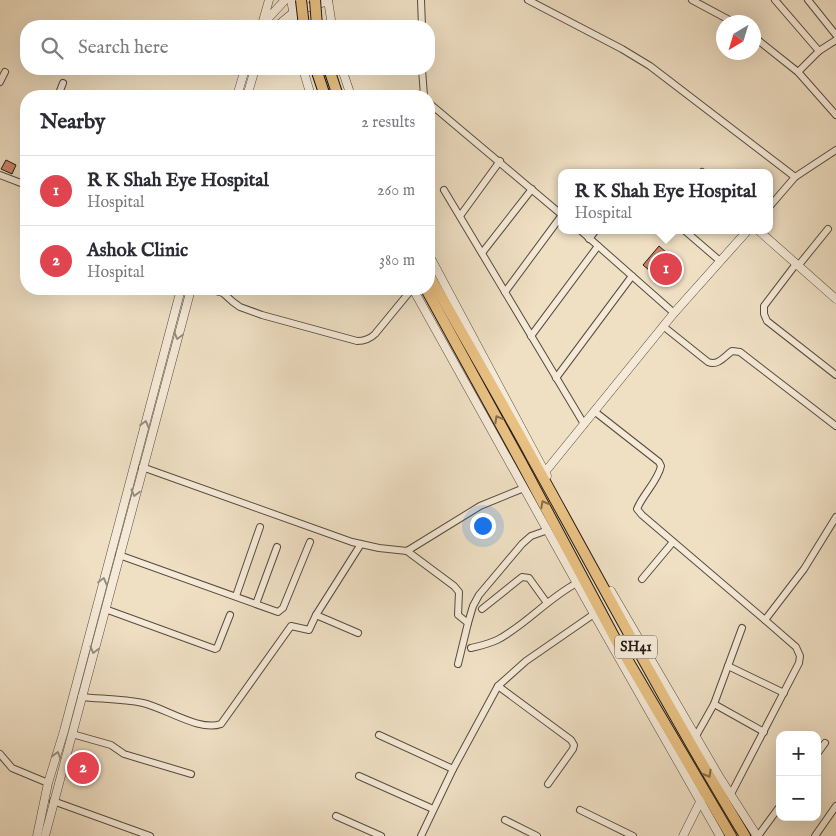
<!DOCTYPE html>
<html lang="en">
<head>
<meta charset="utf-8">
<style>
	body { margin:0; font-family:"IM FELL English",serif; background:#f2f2f3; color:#2b2b33 }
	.controls { position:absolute; right:15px; bottom:15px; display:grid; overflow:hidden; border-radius:10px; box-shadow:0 5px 20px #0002 }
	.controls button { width:45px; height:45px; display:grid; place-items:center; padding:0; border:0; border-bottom:1px solid #e1e1e2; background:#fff; color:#2b2b33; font:25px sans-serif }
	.compass { position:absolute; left:716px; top:15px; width:45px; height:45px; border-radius:50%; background:#fff; box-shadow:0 5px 20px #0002; rotate:218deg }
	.you { position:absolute; left:482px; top:525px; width:18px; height:18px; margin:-12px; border:4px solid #fff; border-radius:50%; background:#1a73e8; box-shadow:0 0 0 8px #1a73e833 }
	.badge { display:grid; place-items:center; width:32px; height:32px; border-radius:50%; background:#7c3aed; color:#fff; font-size:16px; font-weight:700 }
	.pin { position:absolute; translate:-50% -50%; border:2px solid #fff; box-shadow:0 1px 5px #0006 }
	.popup { position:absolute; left:558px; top:169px; width:215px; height:65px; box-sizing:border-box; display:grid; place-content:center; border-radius:10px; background:#fff; filter:drop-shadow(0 1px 4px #0005); font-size:16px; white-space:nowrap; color:#7c7c81 }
	.popup b { font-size:19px; color:#2b2b33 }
	.popup::after { content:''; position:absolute; left:50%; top:100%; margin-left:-10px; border:10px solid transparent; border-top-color:#fff }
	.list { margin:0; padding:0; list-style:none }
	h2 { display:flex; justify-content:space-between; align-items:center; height:65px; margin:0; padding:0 20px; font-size:21px }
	h2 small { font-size:16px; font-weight:400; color:#7c7c81 }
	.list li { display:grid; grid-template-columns:32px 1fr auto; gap:15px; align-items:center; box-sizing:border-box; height:70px; padding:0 20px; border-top:1px solid #e1e1e2 }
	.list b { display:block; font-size:19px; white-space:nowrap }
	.list p { margin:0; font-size:16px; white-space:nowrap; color:#7c7c81 }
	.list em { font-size:16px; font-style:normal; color:#7c7c81 }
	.icon { flex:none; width:28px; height:28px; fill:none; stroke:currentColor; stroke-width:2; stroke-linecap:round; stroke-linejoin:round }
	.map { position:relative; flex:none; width:836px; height:836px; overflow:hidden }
	.search { position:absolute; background:#fff; box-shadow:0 5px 20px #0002; left:20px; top:20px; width:415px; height:55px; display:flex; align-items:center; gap:12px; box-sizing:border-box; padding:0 18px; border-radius:20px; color:#7c7c81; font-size:19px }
	.panel { position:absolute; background:#fff; box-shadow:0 5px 20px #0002; left:20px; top:90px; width:415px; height:205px; border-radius:20px }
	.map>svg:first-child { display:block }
</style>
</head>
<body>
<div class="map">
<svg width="836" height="836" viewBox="0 0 836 836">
	<rect width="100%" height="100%" fill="#efdfc3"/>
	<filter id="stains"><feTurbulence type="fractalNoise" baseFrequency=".004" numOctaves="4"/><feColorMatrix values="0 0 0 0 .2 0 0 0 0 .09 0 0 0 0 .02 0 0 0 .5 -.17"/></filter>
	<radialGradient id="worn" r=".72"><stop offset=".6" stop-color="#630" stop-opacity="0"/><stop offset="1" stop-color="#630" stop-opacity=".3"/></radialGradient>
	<g fill="#cd876c" stroke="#231b12">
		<polygon points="6,160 16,165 12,174 1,169"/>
		<polygon points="659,246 683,267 668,286 643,265"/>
		<polygon points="76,761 90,765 88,774 73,770"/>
	</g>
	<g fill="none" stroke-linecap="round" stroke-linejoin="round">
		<defs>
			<g id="minor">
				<polyline points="421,0 422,26"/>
				<polyline points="528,0 622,49 650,66 795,177"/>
				<polyline points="692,0 733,22"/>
				<polyline points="775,0 819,51"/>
				<polyline points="808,0 836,35"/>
				<polyline points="754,37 798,72 836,115"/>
				<polyline points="422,69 424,96"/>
				<polyline points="798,72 819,51 836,40"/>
				<polyline points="0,82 5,72"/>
				<polyline points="58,96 63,83"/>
				<polyline points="429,103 562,215"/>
				<polyline points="702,172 703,173"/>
				<polyline points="0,175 26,185"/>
				<polyline points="444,190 584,424"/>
				<polyline points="770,206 795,177 836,150"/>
				<polyline points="460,216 500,161"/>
				<polyline points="580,230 674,313"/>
				<polyline points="684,230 720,261"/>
				<polyline points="589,239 596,230"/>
				<polyline points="482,253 532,189"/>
				<polyline points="796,264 764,306 764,314 767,321 836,375"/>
				<polyline points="798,266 828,229"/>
				<path d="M208 289 223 293 233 302 240 307 262 315 357 341C365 341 370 339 375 334L412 289"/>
				<polyline points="505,292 562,215"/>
				<path d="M663 326 708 362C718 366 724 357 732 351L740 352 836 426"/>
				<polyline points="531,336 598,246"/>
				<polyline points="556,378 632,276"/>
				<path d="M594 411 659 462 661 466C658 481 643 494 637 509L642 515 765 620"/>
				<polyline points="142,467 352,542 379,548 407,551 480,506 524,488"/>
				<polyline points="407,551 454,586 459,592 458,615 468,623 458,664"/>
				<polyline points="119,555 278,612 283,608 310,542"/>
				<polyline points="642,579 673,542"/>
				<polyline points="236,596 260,527"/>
				<polyline points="256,604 277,547"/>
				<polyline points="105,609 215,649 217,648 230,615"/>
				<polyline points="482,609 522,577 529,578 547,603"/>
				<polyline points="316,615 361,544"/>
				<polyline points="468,623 473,606 479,595 522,544 531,536 548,530"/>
				<path d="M471 648C479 646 489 644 497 640 526 625 548 598 577 583"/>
				<polyline points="728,666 784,693"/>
				<polyline points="498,686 571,740 574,745 573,749 548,784"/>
				<path d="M81 697C101 699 123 699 143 703 165 708 200 732 221 724L291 626 309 630 316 615 358 633"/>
				<polyline points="714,704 764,732"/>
				<polyline points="72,734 111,745 124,754 191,774"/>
				<polyline points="379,735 453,769"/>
				<polyline points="696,736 714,704 742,628"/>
				<polyline points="0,754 12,768 48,783"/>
				<polyline points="817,754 825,743"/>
				<polyline points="359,776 433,809"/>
				<polyline points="731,794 799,663 800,656 796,647 765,620 804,569 836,517"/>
				<polyline points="53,801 150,836"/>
				<polyline points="580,810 633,836"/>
				<polyline points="336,816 381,836"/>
				<polyline points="505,820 537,836"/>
				<polyline points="421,836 453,769 498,686 526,661 594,614"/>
				<polyline points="758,836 780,806"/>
				<polyline points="815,836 836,806"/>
			</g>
			<g id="tertiary">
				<polyline points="291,0 296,26"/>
				<polyline points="328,0 332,26"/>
				<polyline points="263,21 269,0"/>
				<polyline points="261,26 285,0"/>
				<polyline points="277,26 294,12 328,1"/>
				<polyline points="303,69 311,96"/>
				<polyline points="342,69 351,96"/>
				<polyline points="237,96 245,69"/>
				<polyline points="247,96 255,69"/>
				<polyline points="758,230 836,299"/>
				<polyline points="429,255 547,476"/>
				<polyline points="413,289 594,614 720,836"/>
				<polyline points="545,472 674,313 748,230"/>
				<polyline points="611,591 720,778 757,836"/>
				<polyline points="37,836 48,783 64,731 181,289"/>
				<polyline points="45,836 191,289"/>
				<polyline points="683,836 701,800"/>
			</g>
			<g id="primary">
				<polyline points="316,69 325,96"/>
				<polyline points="329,69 338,96"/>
				<path d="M429 275C463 335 498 395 531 456 602 584 670 712 745 836"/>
				<polyline points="426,289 521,462 617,642 731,836"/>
			</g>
		</defs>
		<use href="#minor" stroke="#564c3e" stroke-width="8"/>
		<use href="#tertiary" stroke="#564c3e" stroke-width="9"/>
		<use href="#primary" stroke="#231b12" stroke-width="12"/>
		<use href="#minor" stroke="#f5ead8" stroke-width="6"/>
		<use href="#tertiary" stroke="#f5ead8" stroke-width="8"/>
		<use href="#primary" stroke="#e8c082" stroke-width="10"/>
		<defs>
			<g id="primary-bridge">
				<polyline points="301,0 304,26"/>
				<polyline points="315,0 317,26"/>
			</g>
		</defs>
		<use href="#primary-bridge" stroke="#231b12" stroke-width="12" stroke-linecap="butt"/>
		<use href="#primary-bridge" stroke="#e8c082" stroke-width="10"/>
	</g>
	<defs><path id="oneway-chevron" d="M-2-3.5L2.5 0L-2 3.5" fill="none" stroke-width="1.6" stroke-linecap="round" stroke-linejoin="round" transform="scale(1.25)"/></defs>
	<g stroke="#968d7f">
		<use href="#oneway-chevron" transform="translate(178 336) rotate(105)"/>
		<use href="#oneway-chevron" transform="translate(145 424) rotate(-75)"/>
		<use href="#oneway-chevron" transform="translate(135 493) rotate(105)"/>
		<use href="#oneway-chevron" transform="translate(103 581) rotate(-75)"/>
		<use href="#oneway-chevron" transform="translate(94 650) rotate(105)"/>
		<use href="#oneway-chevron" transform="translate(57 755) rotate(-73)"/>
	</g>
	<g stroke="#866e4a">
		<use href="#oneway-chevron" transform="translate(498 419) rotate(-119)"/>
		<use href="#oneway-chevron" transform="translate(544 504) rotate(-118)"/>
		<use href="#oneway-chevron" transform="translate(708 774) rotate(60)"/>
	</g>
	<g text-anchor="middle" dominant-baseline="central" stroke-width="4" stroke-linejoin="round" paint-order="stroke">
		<rect fill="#f5ead8" stroke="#62594d" stroke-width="1" x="615" y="635.5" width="42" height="23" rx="4"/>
		<g font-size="14" font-weight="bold" fill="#231b12">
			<text x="636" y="647">SH41</text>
		</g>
	</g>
	<rect width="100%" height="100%" filter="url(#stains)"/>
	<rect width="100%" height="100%" fill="url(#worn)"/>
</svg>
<div class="controls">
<button>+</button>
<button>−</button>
</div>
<svg class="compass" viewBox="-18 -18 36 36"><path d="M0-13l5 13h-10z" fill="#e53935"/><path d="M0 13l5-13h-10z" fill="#7c7c81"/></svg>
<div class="you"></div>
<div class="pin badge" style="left:666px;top:269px;background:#e0444e">1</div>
<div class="popup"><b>R K Shah Eye Hospital</b>Hospital</div>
<div class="pin badge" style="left:83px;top:768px;background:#e0444e">2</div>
<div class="search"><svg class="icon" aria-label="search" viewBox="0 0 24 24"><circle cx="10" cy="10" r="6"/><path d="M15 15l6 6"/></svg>Search here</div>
<section class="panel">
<h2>Nearby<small>2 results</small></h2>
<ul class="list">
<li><span class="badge" style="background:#e0444e">1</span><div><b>R K Shah Eye Hospital</b><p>Hospital</p></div><em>260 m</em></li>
<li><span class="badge" style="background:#e0444e">2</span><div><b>Ashok Clinic</b><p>Hospital</p></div><em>380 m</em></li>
</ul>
</section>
</div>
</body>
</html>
